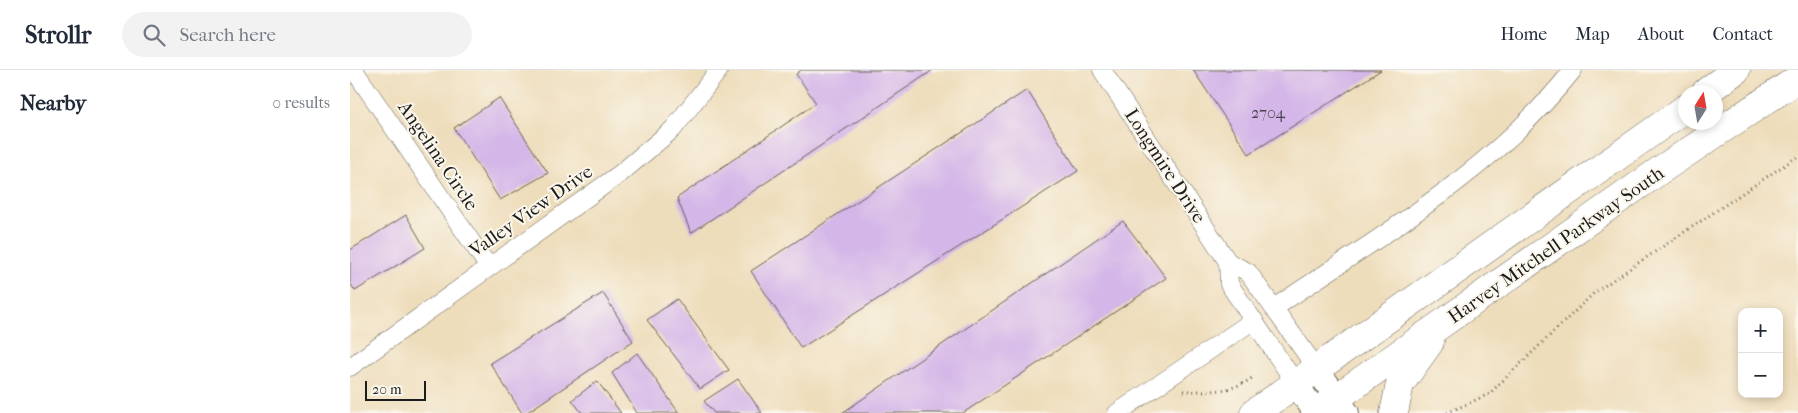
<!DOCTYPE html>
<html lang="en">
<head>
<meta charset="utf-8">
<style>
	body { margin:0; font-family:"IM FELL French Canon",serif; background:#f2f2f3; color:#1f2937 }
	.controls { position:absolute; right:15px; bottom:15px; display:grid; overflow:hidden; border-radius:10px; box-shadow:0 2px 8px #0003 }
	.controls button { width:45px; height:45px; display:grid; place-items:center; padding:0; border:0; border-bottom:1px solid #e0e1e3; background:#fff; color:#1f2937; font:25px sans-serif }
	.compass { position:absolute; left:1328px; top:15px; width:45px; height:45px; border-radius:50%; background:#fff; box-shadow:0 2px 8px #0003; rotate:11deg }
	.scale { position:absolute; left:15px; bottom:12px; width:61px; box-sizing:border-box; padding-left:5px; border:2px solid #1c1c1c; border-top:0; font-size:14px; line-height:18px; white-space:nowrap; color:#1c1c1c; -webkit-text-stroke:4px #fbf7ec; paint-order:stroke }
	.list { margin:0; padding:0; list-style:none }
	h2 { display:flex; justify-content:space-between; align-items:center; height:65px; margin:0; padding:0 20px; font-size:21px }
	h2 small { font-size:16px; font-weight:400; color:#747a83 }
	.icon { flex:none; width:28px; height:28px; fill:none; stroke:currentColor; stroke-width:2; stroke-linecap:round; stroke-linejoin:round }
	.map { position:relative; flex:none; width:1448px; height:343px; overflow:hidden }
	header { display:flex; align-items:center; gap:30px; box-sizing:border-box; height:70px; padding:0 25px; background:#fff; border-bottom:1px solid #e0e1e3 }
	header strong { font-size:24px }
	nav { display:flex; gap:28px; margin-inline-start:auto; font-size:18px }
	.search { width:350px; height:45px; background:#f2f2f3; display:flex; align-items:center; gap:12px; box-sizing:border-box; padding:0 18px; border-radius:28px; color:#747a83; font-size:19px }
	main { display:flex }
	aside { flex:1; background:#fff }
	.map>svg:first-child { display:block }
</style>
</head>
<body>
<header>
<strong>Strollr</strong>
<div class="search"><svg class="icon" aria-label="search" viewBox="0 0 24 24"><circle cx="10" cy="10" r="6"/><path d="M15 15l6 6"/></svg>Search here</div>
<nav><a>Home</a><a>Map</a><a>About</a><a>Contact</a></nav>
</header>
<main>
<aside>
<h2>Nearby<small>0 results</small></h2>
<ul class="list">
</ul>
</aside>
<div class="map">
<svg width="1448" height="343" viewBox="0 0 1448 343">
	<rect width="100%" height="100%" fill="#fbf7ec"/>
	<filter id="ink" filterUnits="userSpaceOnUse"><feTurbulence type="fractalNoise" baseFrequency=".02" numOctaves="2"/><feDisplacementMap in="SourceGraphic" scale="10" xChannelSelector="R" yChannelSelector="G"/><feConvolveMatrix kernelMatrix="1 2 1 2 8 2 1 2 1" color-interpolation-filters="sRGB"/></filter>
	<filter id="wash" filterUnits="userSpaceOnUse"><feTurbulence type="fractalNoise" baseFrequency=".0096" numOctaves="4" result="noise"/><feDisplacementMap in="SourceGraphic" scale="20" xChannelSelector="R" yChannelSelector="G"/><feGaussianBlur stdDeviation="1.12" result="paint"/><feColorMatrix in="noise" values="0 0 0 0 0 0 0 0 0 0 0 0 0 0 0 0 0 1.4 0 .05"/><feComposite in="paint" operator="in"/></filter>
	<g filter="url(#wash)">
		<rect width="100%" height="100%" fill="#edb"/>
		<g id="blocks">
			<g fill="#d4b6e8">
				<polygon points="451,0 583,0 341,163 327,128 466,33 446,4"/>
				<polygon points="843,0 1031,0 899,84"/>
				<polygon points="677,20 728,101 451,278 401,201"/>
				<polygon points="149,28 198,103 150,130 104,58"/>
				<polygon points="56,145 75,178 5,221 0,213 0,180"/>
				<polygon points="773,151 816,208 613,343 492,343"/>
				<polygon points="253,223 283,271 176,343 172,343 140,293"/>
				<polygon points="327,229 379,300 350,319 297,250"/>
				<polygon points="287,283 329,343 287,343 262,303"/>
				<polygon points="388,309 412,343 364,343 354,331"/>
				<polygon points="247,311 271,343 232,343 222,330"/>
			</g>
		</g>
	</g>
	<g filter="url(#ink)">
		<use href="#blocks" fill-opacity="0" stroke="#666054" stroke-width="1"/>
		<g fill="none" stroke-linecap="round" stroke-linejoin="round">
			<defs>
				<g id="street">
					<polyline points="4,0 138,196"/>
					<polyline points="752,0 878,192 879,214 946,314"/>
					<polyline points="878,192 898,202 967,299"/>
					<path d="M924 238C1030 166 1143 101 1223 0"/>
					<polyline points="0,297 271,103 323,59 369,0"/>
					<polyline points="767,343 904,250"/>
				</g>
				<g id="secondary">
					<polyline points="967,299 997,343"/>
					<polyline points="946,314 966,343"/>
				</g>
				<g id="highway">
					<polyline points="1356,22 1386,0"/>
					<polyline points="904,343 1336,38"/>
					<polyline points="965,343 1309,101 1448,9"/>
					<polyline points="1044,343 1050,314 1080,272"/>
				</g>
			</defs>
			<use href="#street" stroke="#666054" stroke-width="19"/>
			<use href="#secondary" stroke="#666054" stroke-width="26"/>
			<use href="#highway" stroke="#666054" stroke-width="29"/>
			<g stroke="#666054" stroke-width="3" stroke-dasharray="1 4" stroke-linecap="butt">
				<path d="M833 321C859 321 881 323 902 308"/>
				<polyline points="1097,343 1139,324 1245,222 1448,86"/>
			</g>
			<use href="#street" stroke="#fff" stroke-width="18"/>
			<use href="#secondary" stroke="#fff" stroke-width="24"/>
			<use href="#highway" stroke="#fff" stroke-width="28"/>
		</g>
	</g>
	<g text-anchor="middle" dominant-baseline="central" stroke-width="4" stroke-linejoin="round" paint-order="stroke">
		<g font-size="16" fill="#4a424f">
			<text x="918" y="42">2704</text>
		</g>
		<g font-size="19" fill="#1c1c1c" stroke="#fbf7ec">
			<text transform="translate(88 86) rotate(56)">Angelina Circle</text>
			<text transform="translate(815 96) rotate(57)">Longmire Drive</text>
			<text transform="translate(181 141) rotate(-35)">Valley View Drive</text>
			<text transform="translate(1206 175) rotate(-35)">Harvey Mitchell Parkway South</text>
		</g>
	</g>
</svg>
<div class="controls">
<button>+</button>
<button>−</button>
</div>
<svg class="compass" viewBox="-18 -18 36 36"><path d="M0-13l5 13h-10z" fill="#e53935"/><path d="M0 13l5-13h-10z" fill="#747a83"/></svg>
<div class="scale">20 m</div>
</div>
</main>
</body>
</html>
